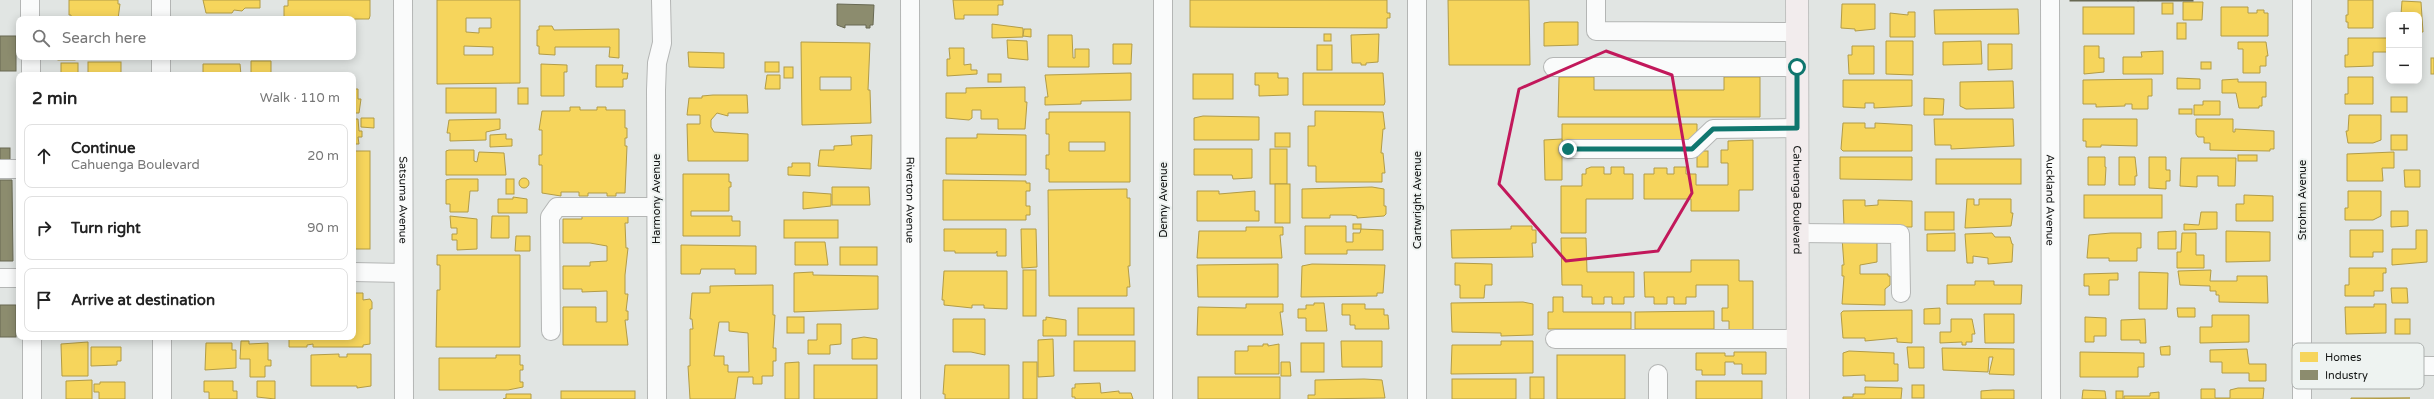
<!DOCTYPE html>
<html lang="en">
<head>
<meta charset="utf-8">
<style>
	body { margin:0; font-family:"Varela Round",sans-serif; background:#f6f6f6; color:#222 }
	.controls { position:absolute; right:12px; top:12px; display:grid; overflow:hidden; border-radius:8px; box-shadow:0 2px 10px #0003 }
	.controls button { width:36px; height:36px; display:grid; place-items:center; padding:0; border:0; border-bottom:1px solid #e0e0e0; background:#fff; color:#222; font:20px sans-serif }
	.stop { position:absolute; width:12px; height:12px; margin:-9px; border:3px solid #0f766e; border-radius:50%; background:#fff }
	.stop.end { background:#0f766e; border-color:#fff; box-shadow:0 1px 4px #0008 }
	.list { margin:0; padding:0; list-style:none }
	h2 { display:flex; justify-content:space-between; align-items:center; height:52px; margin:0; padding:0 16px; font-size:17px }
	h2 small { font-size:13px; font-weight:400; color:#767676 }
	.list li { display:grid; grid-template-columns:26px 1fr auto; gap:12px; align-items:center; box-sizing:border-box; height:64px; margin:0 8px 8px; padding:0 8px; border:1px solid #e0e0e0; border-radius:8px }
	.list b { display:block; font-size:15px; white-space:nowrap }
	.list p { margin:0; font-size:13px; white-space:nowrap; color:#767676 }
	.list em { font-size:13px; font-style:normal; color:#767676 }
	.icon { flex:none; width:22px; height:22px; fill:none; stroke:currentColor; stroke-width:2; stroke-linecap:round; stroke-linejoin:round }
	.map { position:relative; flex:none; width:2434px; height:399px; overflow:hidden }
	.search { position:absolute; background:#fff; box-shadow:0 2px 10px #0003; left:16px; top:16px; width:340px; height:44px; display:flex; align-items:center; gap:10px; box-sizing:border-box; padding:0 14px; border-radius:8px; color:#767676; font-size:15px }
	.panel { position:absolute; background:#fff; box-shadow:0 2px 10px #0003; left:16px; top:72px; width:340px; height:268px; border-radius:8px }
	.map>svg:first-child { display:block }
</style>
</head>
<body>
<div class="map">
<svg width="2434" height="399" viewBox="0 0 2434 399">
	<rect width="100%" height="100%" fill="#e1e5e3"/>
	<g fill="#f6d55c" stroke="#b29c47" fill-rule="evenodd">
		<polygon points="69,0 118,0 118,4 120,4 118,19 71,19 71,15 69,15"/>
		<polygon points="203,0 260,0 260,8 245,8 242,11 234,10 232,13 206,13"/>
		<polygon points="288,0 370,0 370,16 369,19 288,19 284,17 284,6 288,6"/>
		<path d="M437 0H520V83L437 84ZM466 18H491V28H479V33L466 32ZM464 46 493 47V55H464Z"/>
		<polygon points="953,0 1003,0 1003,5 998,5 998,15 964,15 964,19 955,19"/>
		<polygon points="1190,0 1387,0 1387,13 1390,13 1390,18 1387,18 1387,28 1190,27"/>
		<polygon points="1448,0 1529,0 1530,65 1449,65"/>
		<polygon points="2348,0 2373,0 2373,28 2348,28 2348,22 2346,22 2346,15 2348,15"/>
		<polygon points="2402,1 2421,2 2423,32 2419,32 2419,15 2401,15"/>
		<polygon points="2183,2 2203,2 2202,20 2183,20"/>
		<rect x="2162" y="3" width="11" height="11"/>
		<polygon points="1842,4 1875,4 1875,29 1855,31 1855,29 1841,28"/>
		<rect x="2083" y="7" width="51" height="27"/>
		<polygon points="2221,7 2248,7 2248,13 2257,13 2257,10 2264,10 2264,13 2268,13 2268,36 2221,36"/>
		<polygon points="2018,9 2019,34 1935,34 1934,10"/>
		<polygon points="1908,12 1915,12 1915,37 1890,37 1890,13 1908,15"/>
		<polygon points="1550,22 1578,22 1578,45 1544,46 1544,23"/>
		<rect x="2177" y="23" width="9" height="16"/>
		<polygon points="992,24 1023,28 1023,37 992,38"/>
		<polygon points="539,26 552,26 554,30 619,29 619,58 609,57 610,47 555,47 555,55 539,54 539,46 537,46 537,30 539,30"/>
		<polygon points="1024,29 1031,29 1031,37 1023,36"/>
		<rect x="1324" y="34" width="7" height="7"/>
		<polygon points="1379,34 1378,62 1366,63 1366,65 1361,65 1361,63 1352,63 1351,35"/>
		<polygon points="1048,35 1072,35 1073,58 1075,58 1075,49 1089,49 1089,67 1048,67"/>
		<polygon points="2348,38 2389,38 2389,52 2373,52 2373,66 2345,67 2345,55 2348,55"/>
		<polygon points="1007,40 1027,41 1028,60 1008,58"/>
		<polygon points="1886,41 1913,41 1913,75 1886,74"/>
		<polygon points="1981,41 1982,64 1943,65 1943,42"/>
		<path d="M801 42 870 43 868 90H870L871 123 802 125ZM820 77H851V90H820Z"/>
		<polygon points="2238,42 2266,42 2268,56 2266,56 2266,66 2260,66 2260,73 2243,73 2243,49 2238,49"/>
		<polygon points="1113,44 1132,44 1131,64 1113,64"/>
		<polygon points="1988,44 2012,44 2012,69 1988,70"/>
		<rect x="1317" y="45" width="15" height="25"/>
		<polygon points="1852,46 1874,46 1874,74 1849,74 1848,55 1852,55"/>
		<polygon points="2084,46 2099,46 2099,58 2104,58 2104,72 2084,74"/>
		<polygon points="949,48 964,48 964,65 971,64 971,70 977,70 977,74 947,76 947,59 950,59"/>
		<polygon points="2163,51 2163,74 2123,74 2123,57 2142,57 2141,52"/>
		<polygon points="688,52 724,53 724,68 689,67"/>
		<rect x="58" y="57" width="17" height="3"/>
		<rect x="2431" y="58" width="3" height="16"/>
		<polygon points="251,61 271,61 271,75 251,74"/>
		<rect x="88" y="62" width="33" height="13"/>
		<rect x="765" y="62" width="14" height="10"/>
		<rect x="2201" y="62" width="10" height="7"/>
		<rect x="61" y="63" width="17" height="12"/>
		<polygon points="203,64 240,64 241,75 203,75"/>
		<polygon points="541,64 567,65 567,72 564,72 564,96 541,96"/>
		<polygon points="596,65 623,65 622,73 628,73 627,79 623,79 623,87 596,87"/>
		<rect x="784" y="67" width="9" height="11"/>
		<polygon points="1131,73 1131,100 1081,101 1081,104 1045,105 1045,97 1048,97 1045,75"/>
		<polygon points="1255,73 1278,73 1278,78 1288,78 1288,95 1259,96 1259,85 1255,85"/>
		<polygon points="1303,73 1383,73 1385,102 1384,105 1303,105"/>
		<rect x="988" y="74" width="13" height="8"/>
		<rect x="1193" y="74" width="40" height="25"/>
		<polygon points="767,75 780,75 780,89 765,89"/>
		<polygon points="1559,77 1594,77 1594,90 1724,90 1724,77 1760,77 1760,117 1558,117"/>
		<polygon points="2348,77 2373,77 2373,104 2345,104 2345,94 2348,94"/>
		<polygon points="2177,78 2200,79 2200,89 2177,89"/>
		<polygon points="2152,79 2152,96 2148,96 2148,109 2132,109 2132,104 2125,104 2125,106 2096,107 2096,104 2083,104 2083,80"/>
		<polygon points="2238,79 2238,82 2266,82 2266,97 2262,97 2262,106 2259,106 2259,108 2239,108 2236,93 2222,93 2222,80"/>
		<polygon points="1843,80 1912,80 1912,106 1874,108 1874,103 1865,103 1865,108 1843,107"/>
		<polygon points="2013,81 2014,108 1966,109 1960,106 1960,82"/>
		<polygon points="1025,87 1025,102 1027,102 1025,129 998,129 998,119 981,119 981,110 972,110 972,118 969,120 946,118 946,93 966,93 966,88"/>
		<rect x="446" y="88" width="50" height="25"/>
		<rect x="518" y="88" width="10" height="16"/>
		<polygon points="353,89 358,89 358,99 361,99 359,113 353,113"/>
		<polygon points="713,95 747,95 748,113 728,113 728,116 717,113 711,120 711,127 714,132 748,134 748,161 688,161 687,124 700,124 700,115 687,115 689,98 702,98 702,96"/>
		<rect x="2391" y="97" width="16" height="15"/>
		<polygon points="1924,98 1944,99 1943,115 1924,115"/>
		<polygon points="2203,101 2220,101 2220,115 2194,115 2194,105 2203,105"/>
		<polygon points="570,107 580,107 580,110 597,110 597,107 606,107 606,110 625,110 625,128 627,128 627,138 625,138 625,146 627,146 625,193 616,193 616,196 607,196 607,193 588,193 588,196 579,196 579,192 561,192 561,196 542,193 542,165 539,165 539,155 542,155 542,130 539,130 542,111 570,111"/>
		<rect x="2179" y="109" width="13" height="5"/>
		<polygon points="1315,111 1383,112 1385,129 1383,129 1381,153 1383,153 1385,173 1382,173 1382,182 1316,182 1316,166 1308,166 1308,126 1315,126"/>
		<path d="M1049 112H1130V182H1049V169H1046V155H1049V134H1046V119H1049ZM1069 142H1105V151H1069Z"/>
		<polygon points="2349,115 2381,115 2381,140 2373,143 2348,143 2346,131 2348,131"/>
		<polygon points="1203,116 1259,117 1259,140 1194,140 1194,118"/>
		<polygon points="361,118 374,118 374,128 361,127"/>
		<polygon points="353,119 358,119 359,131 362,131 362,137 358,137 359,144 353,144"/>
		<polygon points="500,119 500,129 486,132 486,140 450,141 450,133 447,133 449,120"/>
		<polygon points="1934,119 2013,119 2014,146 1951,149 1951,145 1935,145"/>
		<polygon points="2083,119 2137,119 2137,146 2101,145 2101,147 2086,147 2086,141 2083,141"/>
		<polygon points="2196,119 2233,119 2233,132 2235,132 2235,129 2274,131 2274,149 2270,149 2270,151 2210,150 2210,143 2204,143 2204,137 2198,137 2196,134"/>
		<polygon points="1843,123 1865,123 1865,128 1875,128 1875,123 1912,125 1912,151 1843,151 1841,149"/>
		<polygon points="1562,124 1697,124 1697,141 1562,142"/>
		<rect x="1275" y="133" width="15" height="14"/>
		<polygon points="506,134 506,139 512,139 512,146 490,147 490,135"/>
		<polygon points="977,134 1026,135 1026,175 946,174 946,138 977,138"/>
		<polygon points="872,135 871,169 818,166 820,150 834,150 834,146 852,145 851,136"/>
		<rect x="2391" y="135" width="16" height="15"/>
		<polygon points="1562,139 1562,180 1545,180 1544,140"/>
		<polygon points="1753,140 1753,190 1739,190 1739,211 1691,211 1691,199 1644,199 1644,174 1654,174 1654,168 1667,168 1667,174 1674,174 1674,167 1686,167 1686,174 1696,174 1696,185 1728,185 1728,163 1721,163 1721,150 1728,150 1728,141"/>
		<polygon points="1194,149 1252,149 1252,178 1233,179 1232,175 1194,175"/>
		<rect x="1270" y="149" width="17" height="35"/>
		<polygon points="449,150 474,150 474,161 477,162 479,152 504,153 506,175 446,175 446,151"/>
		<rect x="353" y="151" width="17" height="98"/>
		<rect x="1697" y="151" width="11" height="16"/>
		<polygon points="2394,152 2394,168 2382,168 2383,181 2347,181 2347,154"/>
		<rect x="2238" y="155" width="19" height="6"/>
		<polygon points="1840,157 1912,157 1912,180 1840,179"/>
		<polygon points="2088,157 2105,157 2105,167 2106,167 2105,185 2088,185"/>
		<polygon points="2119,157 2135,157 2137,176 2135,176 2135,185 2119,185"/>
		<polygon points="2149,157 2166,157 2166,170 2170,170 2170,181 2166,181 2166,189 2149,188"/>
		<polygon points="2181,158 2236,158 2235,186 2218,186 2218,176 2197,176 2197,187 2180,186"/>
		<rect x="1936" y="159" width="85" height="25"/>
		<polygon points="792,163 810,163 810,176 788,175 788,167 792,167"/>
		<polygon points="1591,167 1604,167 1604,174 1611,174 1611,167 1624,167 1624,174 1633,174 1633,199 1586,199 1586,233 1561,233 1561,186 1582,186 1582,174 1586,174 1586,169"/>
		<polygon points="2404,170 2420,170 2420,187 2405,187"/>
		<polygon points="683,174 729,174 729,182 731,182 731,187 729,187 729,211 691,211 691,216 732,216 732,221 740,221 740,236 683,236"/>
		<circle cx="524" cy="183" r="5"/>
		<polygon points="450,179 478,179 478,191 470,191 468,212 450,212 450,204 446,204 446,180"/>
		<rect x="506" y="179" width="8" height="15"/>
		<polygon points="943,180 1026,181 1026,183 1030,183 1030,191 1026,191 1026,206 1030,206 1030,215 1026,215 1026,220 943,220"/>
		<rect x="1275" y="184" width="15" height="39"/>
		<polygon points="832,187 869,187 870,205 832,205"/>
		<polygon points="1372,187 1384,189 1384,206 1386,206 1386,214 1384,216 1357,218 1357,216 1351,215 1330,215 1330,218 1302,218 1302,189"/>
		<polygon points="1127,189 1127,198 1130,198 1130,266 1128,266 1130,287 1127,287 1127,296 1049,296 1048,190"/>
		<polygon points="1197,191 1219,191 1219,194 1255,191 1255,211 1259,211 1259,221 1197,221"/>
		<polygon points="2348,191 2381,191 2381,216 2373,220 2345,220 2345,208 2348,208"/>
		<polygon points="803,192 831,194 831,206 803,209"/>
		<rect x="2084" y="195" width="78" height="23"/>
		<polygon points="2244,195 2273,196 2273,221 2236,221 2236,204 2244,204"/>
		<polygon points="513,197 527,199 527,213 498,213 498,199 513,199"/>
		<polygon points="1967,199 1974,199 1974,205 1979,205 1979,199 2011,199 2011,213 2013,213 2011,226 1965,228"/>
		<polygon points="1843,200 1865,200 1865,206 1878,205 1878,200 1912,201 1912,227 1844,227"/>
		<polygon points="2391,211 2408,211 2408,226 2391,227"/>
		<rect x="1925" y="212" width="29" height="18"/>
		<polygon points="2201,212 2217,212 2217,229 2184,230 2184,224 2199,225"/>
		<polygon points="582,215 628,215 628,223 625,223 626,248 628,248 625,275 625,294 628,294 626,311 628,311 628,320 625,320 628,345 563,345 563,307 596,307 596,322 607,322 607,291 582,292 582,289 563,289 563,266 590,266 590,262 607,261 607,246 590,243 563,243 563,219 582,219"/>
		<polygon points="450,216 477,219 477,249 457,250 457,240 452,240 452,234 457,234 457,228 451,228"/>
		<polygon points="492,216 509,216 509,238 491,238"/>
		<rect x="784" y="220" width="54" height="18"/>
		<rect x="1353" y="224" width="8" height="5"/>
		<polygon points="1305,226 1346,226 1346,242 1353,242 1353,233 1360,233 1361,229 1383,230 1383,250 1347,250 1347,254 1305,254"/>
		<polygon points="1511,226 1532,226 1532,230 1536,230 1536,243 1532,243 1533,257 1452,258 1451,230 1511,229"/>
		<polygon points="1246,227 1283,227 1283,235 1280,235 1282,258 1197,258 1199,231 1246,231"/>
		<polygon points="944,229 1006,229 1006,256 997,256 997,251 996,253 955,253 955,251 944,251"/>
		<polygon points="1021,229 1036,229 1037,267 1022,268"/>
		<polygon points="2350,230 2383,230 2383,252 2373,252 2373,257 2350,257"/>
		<polygon points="2416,230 2427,230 2427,262 2392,265 2392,249 2416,249"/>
		<polygon points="2176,231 2176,249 2158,249 2158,232"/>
		<polygon points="2226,231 2270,232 2270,261 2226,262"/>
		<polygon points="1955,233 1955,251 1927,251 1927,234"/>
		<polygon points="1992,233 1995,237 2010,237 2012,244 2013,244 2012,262 1988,264 1988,258 1973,256 1973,263 1967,263 1965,234"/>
		<polygon points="2111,233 2141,233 2141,248 2137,248 2137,261 2109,261 2109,258 2087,258 2089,235"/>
		<polygon points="2182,233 2196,233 2196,255 2204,255 2204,268 2177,268 2177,252 2181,252"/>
		<polygon points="516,236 530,236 530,251 515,251"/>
		<polygon points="1877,237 1877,262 1860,265 1860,274 1888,274 1888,276 1890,276 1890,285 1885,289 1885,305 1842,304 1844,276 1842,276 1842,265 1844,265 1842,238"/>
		<polygon points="1561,238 1586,238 1587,272 1634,272 1634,297 1624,297 1624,304 1612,304 1612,297 1604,297 1604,304 1592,304 1592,297 1582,297 1582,285 1562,285"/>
		<polygon points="795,242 825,242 828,265 795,265"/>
		<polygon points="681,245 756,246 756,274 735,274 735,269 701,269 700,274 681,274"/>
		<rect x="840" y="247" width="37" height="18"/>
		<polygon points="437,255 520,255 520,347 436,347 437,290 440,290 440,265 437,265"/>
		<polygon points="1691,260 1739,260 1739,281 1753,281 1753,330 1729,330 1729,321 1722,321 1722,308 1728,308 1728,285 1696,285 1696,297 1686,297 1686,304 1674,304 1674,297 1667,297 1667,304 1654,304 1654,297 1645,297 1644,272 1691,272"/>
		<polygon points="1455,263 1492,264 1492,285 1485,285 1484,298 1460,298 1460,285 1455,285"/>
		<polygon points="1278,264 1278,297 1198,297 1197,265"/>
		<polygon points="1312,264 1385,265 1383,293 1377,293 1377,296 1301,297 1302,266"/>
		<polygon points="2349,268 2386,268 2386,273 2383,273 2383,291 2374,291 2374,296 2345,296 2345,285 2349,285"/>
		<rect x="1023" y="270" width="13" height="46"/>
		<polygon points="2211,270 2210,281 2237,281 2237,276 2267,276 2268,303 2219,302 2219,295 2216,295 2216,291 2210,291 2210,286 2180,285 2178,271"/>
		<polygon points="944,271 1007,271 1007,309 984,308 984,305 972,305 972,308 944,305 944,300 942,300"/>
		<polygon points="813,272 813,275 878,276 878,309 794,312 794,273"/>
		<polygon points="2139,272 2168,273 2167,309 2139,309"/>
		<polygon points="2118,273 2118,280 2109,280 2109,295 2089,295 2089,286 2084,286 2084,274"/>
		<polygon points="1975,281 1994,281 1994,285 2022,285 2021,304 1947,304 1947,285 1975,285"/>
		<path d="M773 285V315H775L773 348H776V361H773V376H762V384H753V377H738L735 399H690L688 366H690V329H693L692 319H690L692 293H710V286ZM719 322H729V331L748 333 749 372H728V365H724V356H714Z"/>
		<polygon points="2391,288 2407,288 2408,303 2392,303"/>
		<polygon points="353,293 363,293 363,300 370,299 372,302 372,309 370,309 370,344 363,345 363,347 313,347 313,344 307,345 307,347 289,347 289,337 353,337"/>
		<polygon points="1553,297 1563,297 1563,312 1631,312 1631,329 1548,329 1548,312 1553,312"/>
		<polygon points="1523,302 1533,304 1533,335 1501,336 1501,333 1452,332 1451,303"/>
		<polygon points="1314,303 1324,303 1327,331 1306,331 1306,318 1298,318 1298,309 1306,309 1306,305 1314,305"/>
		<polygon points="1246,304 1283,304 1283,312 1280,312 1283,335 1197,335 1198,307 1246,308"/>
		<polygon points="1342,304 1365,304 1365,309 1384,309 1384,315 1388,315 1389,329 1355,329 1355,325 1350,325 1350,315 1342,315"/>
		<polygon points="2374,304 2386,304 2386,333 2346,334 2345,307 2374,307"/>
		<rect x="1078" y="308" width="56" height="27"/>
		<polygon points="1940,308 1940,324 1924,324 1924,309"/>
		<polygon points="2177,308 2195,308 2195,317 2178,317"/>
		<polygon points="1912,310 1912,343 1897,342 1897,338 1865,341 1865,338 1843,338 1841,313 1843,311"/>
		<polygon points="1714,311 1714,329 1635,329 1635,312"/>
		<polygon points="1984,314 2014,314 2014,343 1985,343"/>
		<polygon points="2212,315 2249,315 2249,342 2200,343 2200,327 2212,327"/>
		<rect x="787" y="317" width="17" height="16"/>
		<polygon points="1046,317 1066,320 1066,336 1043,336 1043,320 1046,320"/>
		<polygon points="2085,317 2106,318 2106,336 2094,336 2094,342 2085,342"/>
		<polygon points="953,319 985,319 985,355 971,352 953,352"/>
		<polygon points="1951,319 1972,319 1975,334 1972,334 1972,342 1966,342 1966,345 1962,345 1962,342 1940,343 1940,332 1951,332"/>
		<polygon points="2145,319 2146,343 2140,343 2140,340 2121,340 2121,320"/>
		<rect x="2395" y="319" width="15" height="15"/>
		<polygon points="817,324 841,324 841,344 830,345 830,354 808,354 808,340 817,340"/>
		<polygon points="864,337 877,339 877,359 852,359 852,339"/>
		<polygon points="1053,339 1054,376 1038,377 1038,340"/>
		<polygon points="241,341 249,341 249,344 268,343 268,360 271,360 271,366 265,366 265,377 250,377 250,359 240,359"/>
		<rect x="1074" y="341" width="61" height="30"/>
		<polygon points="1341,341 1382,341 1382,367 1342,367"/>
		<polygon points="1501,341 1533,341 1533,373 1451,374 1452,345 1501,345"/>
		<polygon points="88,342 88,376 62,376 61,344"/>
		<polygon points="206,343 232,343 232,350 236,350 236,368 205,370"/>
		<rect x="1301" y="343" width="23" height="29"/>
		<polygon points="1263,344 1268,344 1268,346 1279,344 1279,374 1235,374 1235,351 1248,351 1248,346 1263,346"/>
		<polygon points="2170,346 2170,355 2161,355 2160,347"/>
		<polygon points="91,347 121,347 121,361 117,361 117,365 91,366"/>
		<polygon points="1907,347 1924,347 1924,368 1909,368"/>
		<polygon points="1942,348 2014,349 2014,375 1989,374 1993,357 1989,357 1988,372 1943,370"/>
		<polygon points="2247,349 2249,364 2266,364 2266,381 2249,381 2249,373 2222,373 2222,362 2210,362 2210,350"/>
		<polygon points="1849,351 1894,353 1894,364 1898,364 1898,381 1865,381 1865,375 1843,376 1843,353"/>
		<polygon points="1734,352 1766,352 1766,374 1742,374 1742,364 1734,364 1734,362 1725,362 1725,375 1702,375 1702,370 1696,370 1696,353 1725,353 1725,356 1734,356"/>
		<polygon points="2080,352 2144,353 2144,367 2138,367 2138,377 2080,377"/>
		<polygon points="339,354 339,357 347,357 347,354 371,354 371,386 357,388 357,386 311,386 311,355"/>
		<polygon points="496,355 520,355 520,365 523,365 523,370 520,370 520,382 523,382 523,387 508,390 439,390 439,358 496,358"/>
		<rect x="1557" y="355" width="68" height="44"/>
		<polygon points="799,362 799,399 785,399 785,363"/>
		<rect x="1023" y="362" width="14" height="37"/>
		<polygon points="1281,362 1290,362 1291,376 1281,376"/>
		<rect x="814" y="365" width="63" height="34"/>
		<polygon points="945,365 1009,365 1009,399 945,399 945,394 943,394"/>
		<rect x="1198" y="377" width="82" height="22"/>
		<rect x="1530" y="377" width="14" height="22"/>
		<polygon points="1364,379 1382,380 1385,398 1308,399 1308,395 1315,395 1315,380"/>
		<rect x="1452" y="379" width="64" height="20"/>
		<polygon points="92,380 92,399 66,399 66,381"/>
		<polygon points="204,381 233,381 233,391 237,391 237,399 209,399 209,392 204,392"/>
		<polygon points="257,381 275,381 275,399 257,397"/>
		<rect x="1696" y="381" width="66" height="18"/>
		<polygon points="100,382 125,382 125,399 99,399 99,392 94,392 94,384 100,384"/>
		<polygon points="1100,383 1101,393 1119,391 1119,393 1131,393 1133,399 1075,399 1075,397 1072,397 1072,388 1075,388 1075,384"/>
		<rect x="1912" y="385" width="12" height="13"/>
		<polygon points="1865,387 1902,388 1901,399 1843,399 1843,397 1853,397 1853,394 1865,394"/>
		<polygon points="2238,388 2264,388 2263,399 2201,399 2201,389 2215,389 2215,398 2230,398 2230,390"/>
		<polygon points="1993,390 2014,390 2014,399 1981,399 1981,391"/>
		<polygon points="2083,390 2105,391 2106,399 2082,399"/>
		<rect x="561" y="391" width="74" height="8"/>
		<rect x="2116" y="391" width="7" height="8"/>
		<polygon points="2159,392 2159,399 2124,399 2124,396 2150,396 2150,393"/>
		<polygon points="506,394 531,394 531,399 503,399 506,398"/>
		<polygon points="2351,398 2410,398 2351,399"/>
	</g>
	<g fill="#8c8c6e" stroke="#686953">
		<rect x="2070" y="0" width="68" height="1"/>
		<rect x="2138" y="0" width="55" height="1"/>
		<polygon points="837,4 874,5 873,25 870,25 870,28 866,28 866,25 845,25 845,28 837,25"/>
		<rect x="0" y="36" width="16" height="35"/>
		<rect x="0" y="148" width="10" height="12"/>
		<polygon points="0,180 12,180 13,261 0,261"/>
		<rect x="0" y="305" width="16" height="32"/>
	</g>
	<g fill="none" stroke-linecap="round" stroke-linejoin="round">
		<defs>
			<g id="minor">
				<polyline points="30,0 30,19"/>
				<polyline points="161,0 161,19"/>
				<path id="s1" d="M403 0 404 399"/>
				<path id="s2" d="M910 0 911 399"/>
				<polyline points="1163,0 1163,399"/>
				<polyline points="1417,0 1417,399"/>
				<polyline points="1596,0 1596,31 1797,32"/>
				<path id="s3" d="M2050 0 2051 399"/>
				<polyline points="2302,0 2302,399"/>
				<polyline points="31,57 31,75"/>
				<polyline points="161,57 161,75"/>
				<polyline points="1553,67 1797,67"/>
				<polyline points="1568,149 1692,149 1713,129 1797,128"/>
				<polyline points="0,169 19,169"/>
				<polyline points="1798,233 1900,234 1901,293"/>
				<polyline points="353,272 403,273"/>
				<polyline points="0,278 19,278"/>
				<polyline points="551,331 550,217 557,207 656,207"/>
				<polyline points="32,337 32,399"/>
				<polyline points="162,337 162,399"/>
				<polyline points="1555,339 1798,339"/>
				<polyline points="2302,365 2434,366"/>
				<polyline points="1658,374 1658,399"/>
				<polyline points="657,399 656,90 657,63 662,43 661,0"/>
			</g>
			<g id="major">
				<path id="s4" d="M1797 0 1798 399"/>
			</g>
		</defs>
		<use href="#minor" stroke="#b4b6b5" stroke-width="20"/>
		<use href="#major" stroke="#c1c2c1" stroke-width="24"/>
		<use href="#minor" stroke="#fafbfb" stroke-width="18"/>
		<use href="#major" stroke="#f2eced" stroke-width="22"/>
	</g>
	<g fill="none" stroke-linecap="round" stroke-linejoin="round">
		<polyline stroke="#0f766e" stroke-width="5" points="1568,149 1692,149 1713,129 1797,128 1797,67"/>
	</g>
	<path fill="none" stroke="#c2185b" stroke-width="3" stroke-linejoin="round" d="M1606 51 1672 75 1692 193 1658 251 1566 261 1499 184 1519 89Z"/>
	<g text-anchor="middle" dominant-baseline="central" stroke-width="4" stroke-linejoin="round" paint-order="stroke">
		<g font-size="11" fill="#141615" stroke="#eef3f1">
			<text transform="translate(656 199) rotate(-90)">Harmony Avenue</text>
			<text stroke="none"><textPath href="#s2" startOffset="200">Riverton Avenue</textPath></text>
			<text stroke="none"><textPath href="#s4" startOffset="200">Cahuenga Boulevard</textPath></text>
			<text stroke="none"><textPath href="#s1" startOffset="200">Satsuma Avenue</textPath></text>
			<text transform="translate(1163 200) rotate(-90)">Denny Avenue</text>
			<text transform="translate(1417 200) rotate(-90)">Cartwright Avenue</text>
			<text stroke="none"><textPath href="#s3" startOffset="200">Auckland Avenue</textPath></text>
			<text transform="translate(2302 200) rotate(-90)">Strohm Avenue</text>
		</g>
	</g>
	<rect x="2292" y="343" width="132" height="46" rx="6" fill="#eef3f1" stroke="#adb1af" stroke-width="1"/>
	<rect x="2300" y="352" width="18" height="10" fill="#f6d55c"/>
	<rect x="2300" y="370" width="18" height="10" fill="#8c8c6e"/>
	<g font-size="11" fill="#141615">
		<text x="2325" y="361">Homes</text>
		<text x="2325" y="379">Industry</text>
	</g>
</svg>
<div class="controls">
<button>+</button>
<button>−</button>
</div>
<div class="stop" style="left:1797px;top:67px"></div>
<div class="stop end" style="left:1568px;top:149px"></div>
<div class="search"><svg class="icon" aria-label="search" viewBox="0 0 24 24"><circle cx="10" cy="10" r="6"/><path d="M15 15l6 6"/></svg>Search here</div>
<section class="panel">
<h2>2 min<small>Walk · 110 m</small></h2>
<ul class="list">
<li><svg class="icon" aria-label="ahead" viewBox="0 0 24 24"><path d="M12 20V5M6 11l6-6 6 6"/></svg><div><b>Continue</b><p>Cahuenga Boulevard</p></div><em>20 m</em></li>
<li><svg class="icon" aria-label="right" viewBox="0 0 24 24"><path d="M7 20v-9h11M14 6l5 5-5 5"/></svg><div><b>Turn right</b></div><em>90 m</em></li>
<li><svg class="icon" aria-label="arrive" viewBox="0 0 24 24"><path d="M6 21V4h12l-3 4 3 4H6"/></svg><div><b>Arrive at destination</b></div></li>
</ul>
</section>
</div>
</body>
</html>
